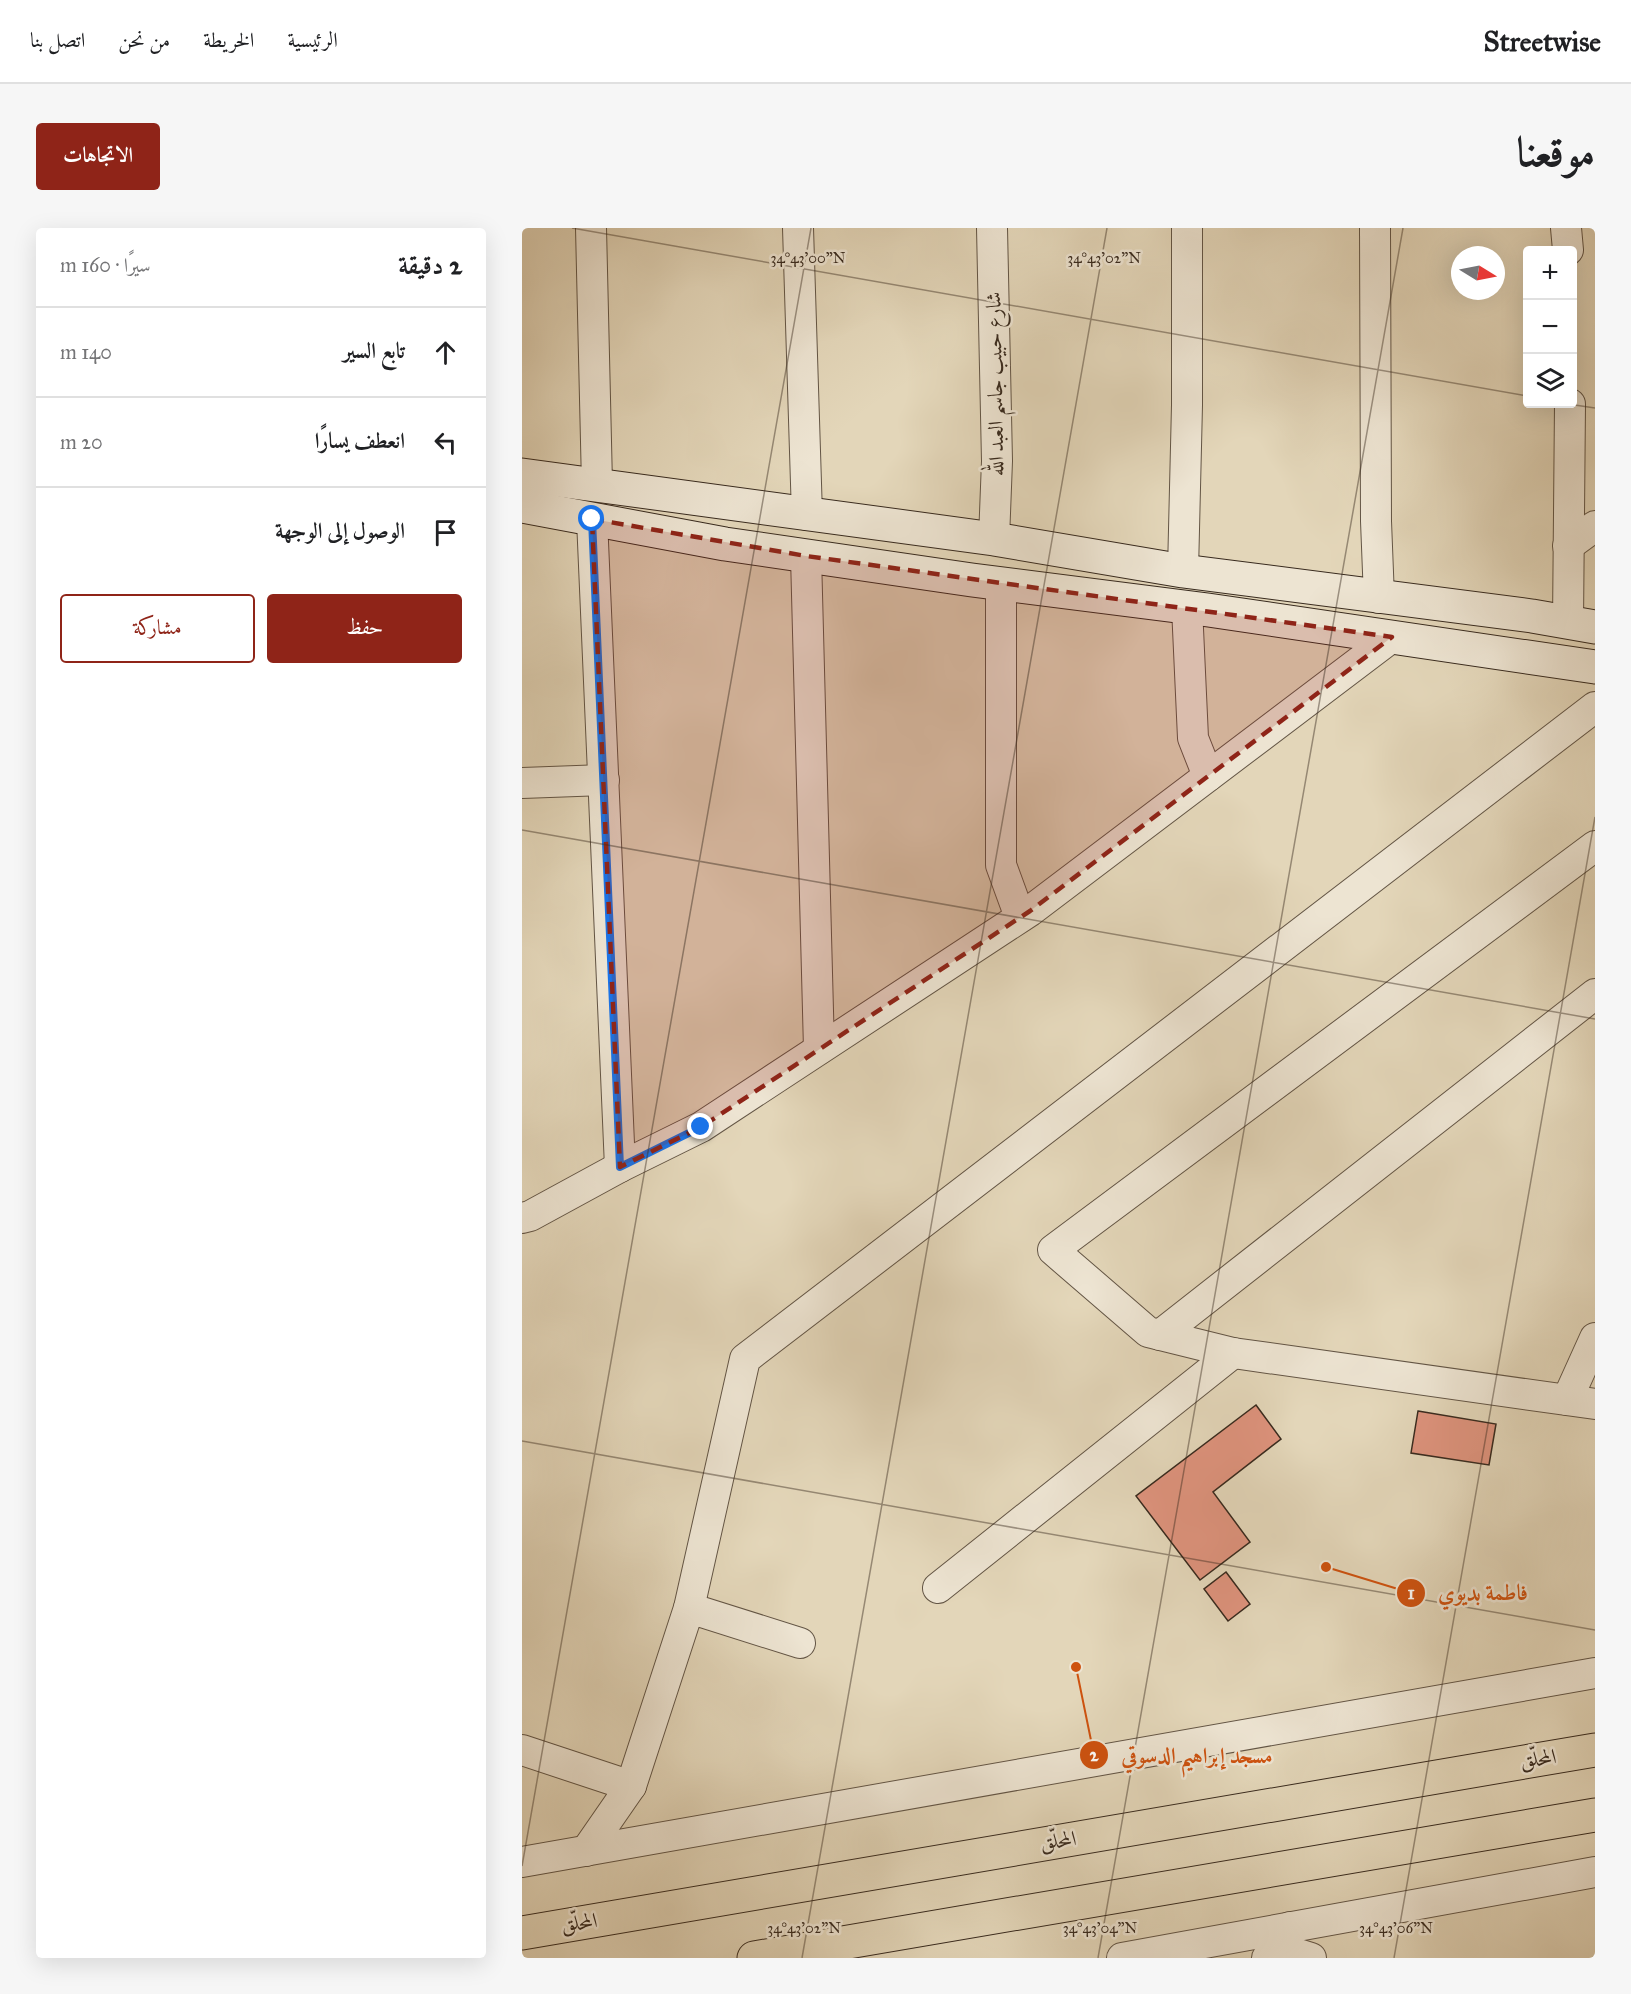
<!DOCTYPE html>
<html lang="ar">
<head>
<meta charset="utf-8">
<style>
	body { margin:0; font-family:"IM FELL Great Primer",Amiri,serif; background:#f6f6f6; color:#202124; direction:rtl }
	.controls { position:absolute; right:18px; top:18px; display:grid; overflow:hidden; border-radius:6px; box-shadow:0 6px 24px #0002 }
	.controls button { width:54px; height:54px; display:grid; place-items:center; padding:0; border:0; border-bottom:2px solid #e0e0e0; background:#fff; color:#202124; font:30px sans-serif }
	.compass { position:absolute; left:929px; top:18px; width:54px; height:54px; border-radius:50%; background:#fff; box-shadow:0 6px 24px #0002; rotate:100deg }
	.stop { position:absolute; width:18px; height:18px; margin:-14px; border:4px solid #1a73e8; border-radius:50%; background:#fff }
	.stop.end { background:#1a73e8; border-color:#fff; box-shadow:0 2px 6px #0008 }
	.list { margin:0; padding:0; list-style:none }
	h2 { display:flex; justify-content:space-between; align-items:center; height:78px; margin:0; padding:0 24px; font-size:26px }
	h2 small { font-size:20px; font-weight:400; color:#757577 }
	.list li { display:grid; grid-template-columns:39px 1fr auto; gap:18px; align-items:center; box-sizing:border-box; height:90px; padding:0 24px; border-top:2px solid #e0e0e0 }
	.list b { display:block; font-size:22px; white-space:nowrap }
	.list em { font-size:20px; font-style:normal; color:#757577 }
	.actions { display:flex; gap:12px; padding:18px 24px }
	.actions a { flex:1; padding:14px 0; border:2px solid #8f2418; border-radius:6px; text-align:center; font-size:21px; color:#8f2418 }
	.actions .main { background:#8f2418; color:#fff }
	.icon { flex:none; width:33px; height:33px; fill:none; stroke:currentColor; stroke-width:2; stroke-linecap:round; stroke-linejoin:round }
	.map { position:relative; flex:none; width:1073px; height:1730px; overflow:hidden; direction:ltr; border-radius:6px }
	header { display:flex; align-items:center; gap:36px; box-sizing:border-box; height:84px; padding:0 30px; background:#fff; border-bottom:2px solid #e0e0e0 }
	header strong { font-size:28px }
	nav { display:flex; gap:33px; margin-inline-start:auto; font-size:21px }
	.intro { display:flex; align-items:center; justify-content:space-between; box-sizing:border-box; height:144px; padding:0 36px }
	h1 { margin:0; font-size:42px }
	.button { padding:15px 27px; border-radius:6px; background:#8f2418; color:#fff; font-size:21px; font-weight:700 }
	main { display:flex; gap:36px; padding:0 36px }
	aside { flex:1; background:#fff; border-radius:6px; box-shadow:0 6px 24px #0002 }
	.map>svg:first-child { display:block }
</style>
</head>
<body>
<header>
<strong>Streetwise</strong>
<nav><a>الرئيسية</a><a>الخريطة</a><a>من نحن</a><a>اتصل بنا</a></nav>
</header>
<div class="intro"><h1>موقعنا</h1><a class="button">الاتجاهات</a></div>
<main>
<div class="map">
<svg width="1073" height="1730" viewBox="0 0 1073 1730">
	<rect width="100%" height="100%" fill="#e3d6b9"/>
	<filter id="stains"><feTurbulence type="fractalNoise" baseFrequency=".00333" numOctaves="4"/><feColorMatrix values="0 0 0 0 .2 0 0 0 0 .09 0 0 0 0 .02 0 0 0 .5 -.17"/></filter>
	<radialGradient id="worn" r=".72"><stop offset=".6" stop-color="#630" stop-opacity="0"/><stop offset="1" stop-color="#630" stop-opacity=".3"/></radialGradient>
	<g fill="#de937d" stroke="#382a1e" stroke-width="1.5">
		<polygon points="734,1177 759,1211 691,1264 728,1314 678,1352 614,1268"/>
		<polygon points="896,1183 974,1196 967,1237 889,1225"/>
		<polygon points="704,1344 728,1376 706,1393 682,1361"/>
	</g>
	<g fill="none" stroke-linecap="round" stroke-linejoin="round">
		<defs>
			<g id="street">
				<polyline points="69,0 75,256"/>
				<polyline points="276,0 285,287"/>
				<polyline points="470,0 475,233 472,311"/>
				<polyline points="853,0 854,293 857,370"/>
				<polyline points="1044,0 1046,22"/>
				<polyline points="70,291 98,939"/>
				<polyline points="1046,318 1073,298"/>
				<polyline points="284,328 297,821"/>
				<polyline points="661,343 665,177 665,0"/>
				<polyline points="479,356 479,637 498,689"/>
				<polyline points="665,379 671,510 686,548"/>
				<polyline points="1046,395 1048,176"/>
				<polyline points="0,555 82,552"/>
				<polyline points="1073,618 531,1022 626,1104 711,1125 1073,1176"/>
				<polyline points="0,990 8,988 98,939 179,899 508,683 870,409"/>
				<polyline points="638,1107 1073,766"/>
				<polyline points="1045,1172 1073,1110"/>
				<polyline points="416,1360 711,1125"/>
				<polyline points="167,1380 223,1131 1073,479"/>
				<polyline points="0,1522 109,1558"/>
				<polyline points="64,1623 109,1558 167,1380 278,1415"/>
				<polyline points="0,1634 1073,1445"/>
				<polyline points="754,1719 789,1730"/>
				<polyline points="600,1730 1073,1644"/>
				<polyline points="745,1730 768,1699"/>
			</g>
			<g id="secondary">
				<polyline points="0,247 472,311 661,343 1010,388 1073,399"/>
				<polyline points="0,278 203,316 450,352 686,382 1073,439"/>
			</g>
			<g id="primary">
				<polyline points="0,1705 1073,1522"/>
				<polyline points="232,1730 1073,1587"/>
			</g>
		</defs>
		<use href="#street" stroke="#635545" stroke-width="32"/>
		<use href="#secondary" stroke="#382a1e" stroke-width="35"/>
		<use href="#primary" stroke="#382a1e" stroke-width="35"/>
		<use href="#street" stroke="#ede4d2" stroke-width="30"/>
		<use href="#secondary" stroke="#ede4d2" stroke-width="33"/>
		<use href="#primary" stroke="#e3d6b9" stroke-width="33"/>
	</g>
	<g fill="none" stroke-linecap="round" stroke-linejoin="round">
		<polyline stroke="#1a73e8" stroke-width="8" points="70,291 98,939 179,899"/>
	</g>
	<path fill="#8f2418" fill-opacity="0.2" stroke="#8f2418" stroke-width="4.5" stroke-dasharray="12 8" stroke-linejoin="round" d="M70 291 284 328 870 409 508 683 179 899 98 939Z"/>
	<path fill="none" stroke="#382a1e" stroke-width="1.5" stroke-opacity="0.45" d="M50 0 1005 168M1046 176 1073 180M0 602 1073 791M0 1213 1073 1402M0 1638 289 0M280 1730 585 0M576 1730 881 0M872 1730 1073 589"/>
	<g text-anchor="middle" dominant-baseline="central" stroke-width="5" stroke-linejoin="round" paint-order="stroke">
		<g font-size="21" fill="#382a1e" stroke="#ede4d2">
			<text transform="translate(473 156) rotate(-91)">شارع حبيب جاسم العبد الله</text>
			<text transform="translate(1016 1531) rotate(-10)">المحلّق</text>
			<text transform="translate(536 1613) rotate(-10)">المحلّق</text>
			<text transform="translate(57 1695) rotate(-10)">المحلّق</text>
		</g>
	</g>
	<g font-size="15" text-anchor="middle" fill="#382a1e" stroke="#ede4d2" stroke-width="5" stroke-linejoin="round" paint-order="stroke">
		<text x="286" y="35">34°43'00"N</text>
		<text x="582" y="35">34°43'02"N</text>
		<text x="282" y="1705">34°43'02"N</text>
		<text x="578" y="1705">34°43'04"N</text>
		<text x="874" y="1705">34°43'06"N</text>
	</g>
	<path fill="none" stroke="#ce520f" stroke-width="2" d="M804 1339L889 1365M554 1439L572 1527"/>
	<g fill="#ce520f" stroke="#ede4d2" stroke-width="2">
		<circle cx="804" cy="1339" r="6"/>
		<circle cx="554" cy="1439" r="6"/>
		<circle cx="889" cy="1365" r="15"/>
		<circle cx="572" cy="1527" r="15"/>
	</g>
	<g font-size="18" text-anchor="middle" font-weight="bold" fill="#fff">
		<text x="889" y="1371">1</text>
		<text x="572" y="1533">2</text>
	</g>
	<g font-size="22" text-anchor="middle" font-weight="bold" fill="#ce520f" stroke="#ede4d2" stroke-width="5" stroke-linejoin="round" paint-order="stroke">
		<text x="961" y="1372">فاطمة بديوي</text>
		<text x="675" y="1535">مسجد إبراهيم الدسوقي</text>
	</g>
	<rect width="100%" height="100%" filter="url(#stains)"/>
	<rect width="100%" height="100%" fill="url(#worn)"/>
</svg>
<div class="controls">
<button>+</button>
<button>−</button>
<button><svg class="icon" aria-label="layers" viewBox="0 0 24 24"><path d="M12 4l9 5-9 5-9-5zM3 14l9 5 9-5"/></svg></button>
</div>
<svg class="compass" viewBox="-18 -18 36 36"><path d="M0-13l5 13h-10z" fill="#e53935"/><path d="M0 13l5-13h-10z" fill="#757577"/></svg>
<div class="stop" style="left:70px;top:291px"></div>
<div class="stop end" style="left:179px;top:899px"></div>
</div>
<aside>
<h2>2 دقيقة<small>سيرًا · 160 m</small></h2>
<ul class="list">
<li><svg class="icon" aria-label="ahead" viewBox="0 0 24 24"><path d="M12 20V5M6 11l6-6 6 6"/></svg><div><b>تابع السير</b></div><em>140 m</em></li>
<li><svg class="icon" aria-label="left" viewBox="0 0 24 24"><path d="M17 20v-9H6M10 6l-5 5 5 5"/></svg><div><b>انعطف يسارًا</b></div><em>20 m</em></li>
<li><svg class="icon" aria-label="arrive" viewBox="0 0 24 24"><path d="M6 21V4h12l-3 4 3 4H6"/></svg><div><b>الوصول إلى الوجهة</b></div></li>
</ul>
<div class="actions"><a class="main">حفظ</a><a>مشاركة</a></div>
</aside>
</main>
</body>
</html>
